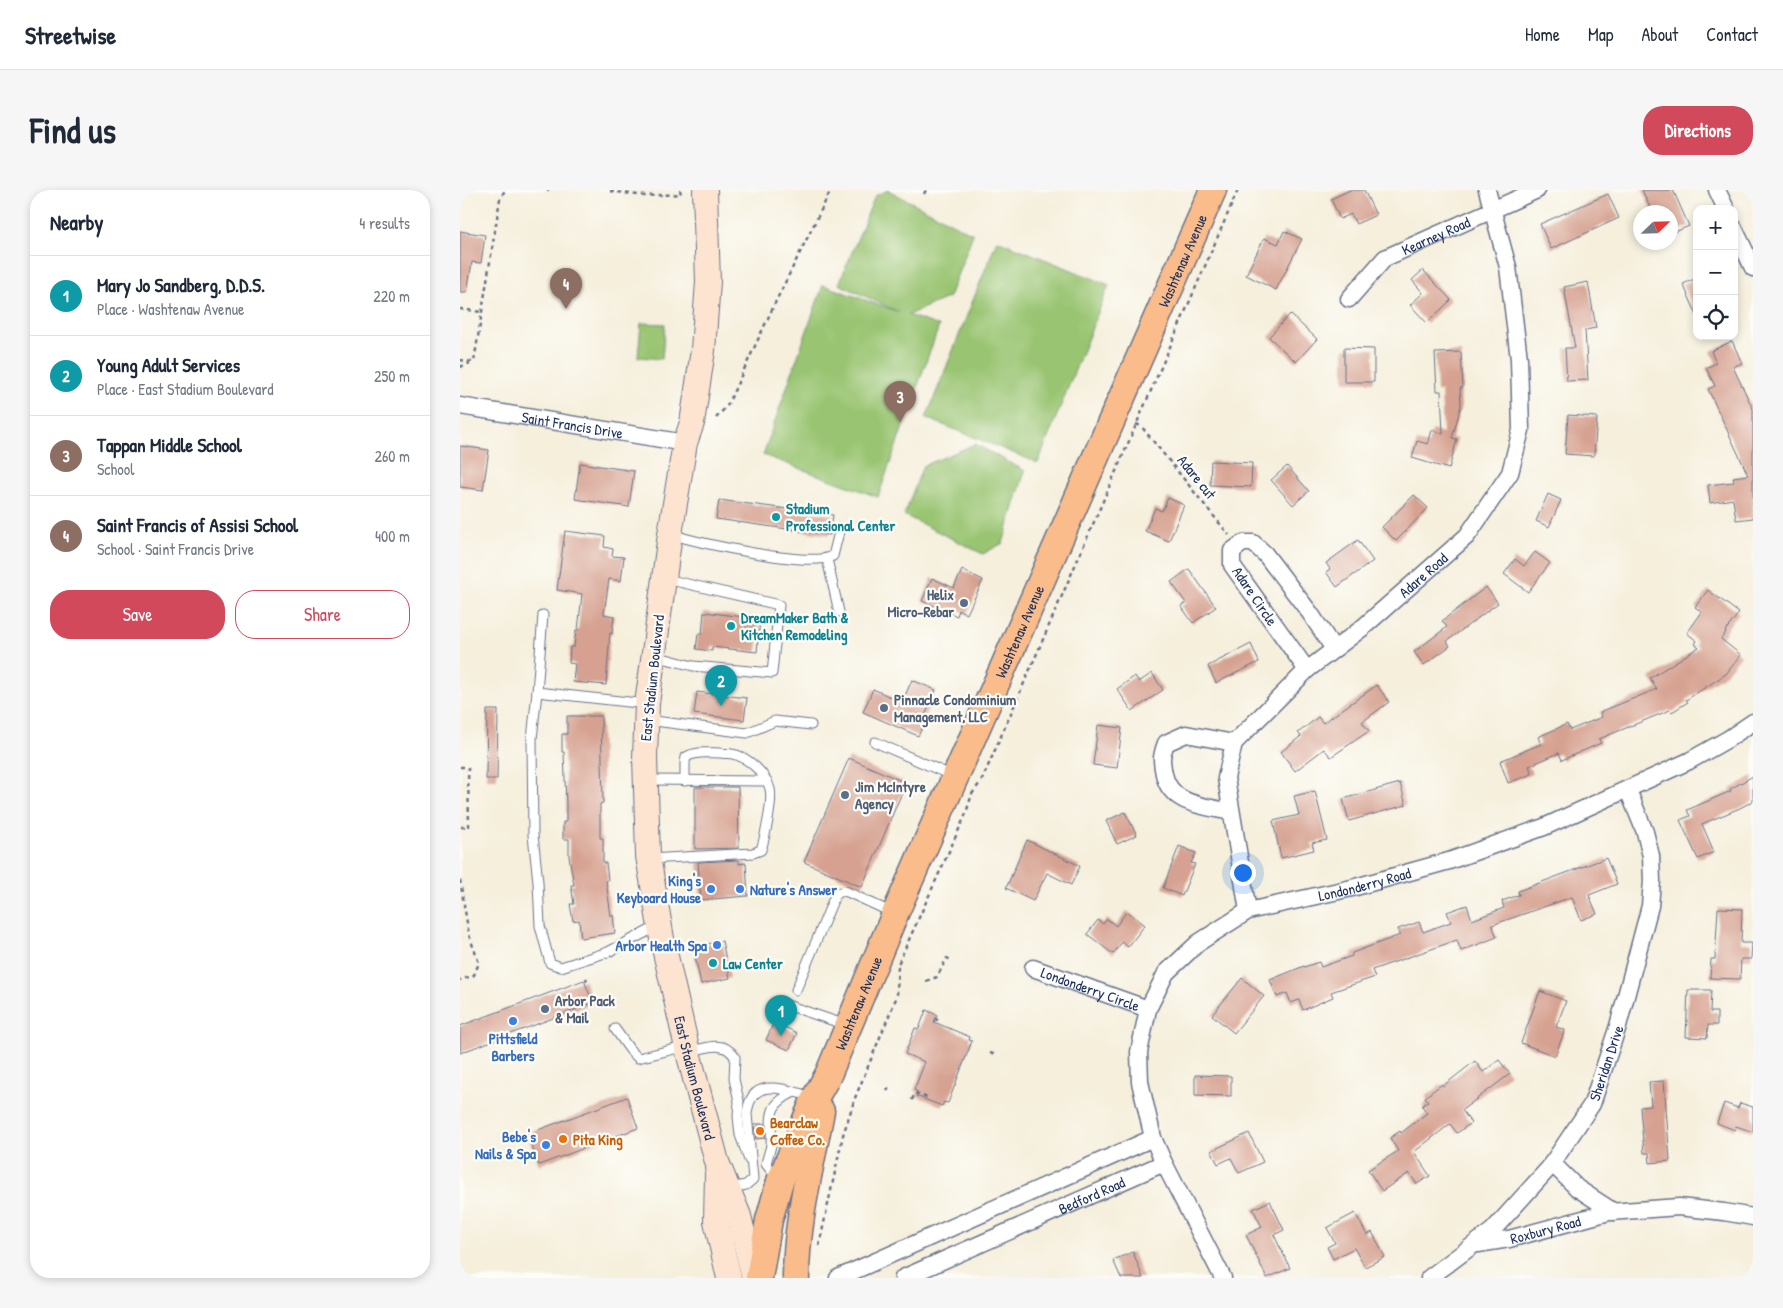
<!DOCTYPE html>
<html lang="en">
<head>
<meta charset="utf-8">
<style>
	body { margin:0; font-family:"Patrick Hand",sans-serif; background:#f6f6f7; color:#1f2937 }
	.controls { position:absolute; right:15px; top:15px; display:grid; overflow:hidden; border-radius:10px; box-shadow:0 2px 8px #0003 }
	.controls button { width:45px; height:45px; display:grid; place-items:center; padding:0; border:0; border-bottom:1px solid #e0e1e3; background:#fff; color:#1f2937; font:25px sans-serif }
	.compass { position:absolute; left:1173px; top:15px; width:45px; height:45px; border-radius:50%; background:#fff; box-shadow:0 2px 8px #0003; rotate:67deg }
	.you { position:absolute; left:782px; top:682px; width:18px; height:18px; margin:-12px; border:4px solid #fff; border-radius:50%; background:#1a73e8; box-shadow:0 0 0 8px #1a73e833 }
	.badge { display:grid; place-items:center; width:32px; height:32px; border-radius:50%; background:#d1495b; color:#fff; font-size:16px; font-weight:700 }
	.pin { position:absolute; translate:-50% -41px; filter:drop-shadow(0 1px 2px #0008) }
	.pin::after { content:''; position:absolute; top:26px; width:18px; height:15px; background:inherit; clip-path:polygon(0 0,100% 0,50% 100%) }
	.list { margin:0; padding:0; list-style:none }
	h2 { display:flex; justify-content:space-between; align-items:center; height:65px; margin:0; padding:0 20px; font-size:21px }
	h2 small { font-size:16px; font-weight:400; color:#747a83 }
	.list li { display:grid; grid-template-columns:32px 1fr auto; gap:15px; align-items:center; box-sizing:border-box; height:80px; padding:0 20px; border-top:1px solid #e0e1e3 }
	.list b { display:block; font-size:19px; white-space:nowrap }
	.list p { margin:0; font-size:16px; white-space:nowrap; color:#747a83 }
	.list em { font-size:16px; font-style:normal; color:#747a83 }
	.actions { display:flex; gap:10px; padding:15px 20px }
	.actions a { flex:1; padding:11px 0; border:1px solid #d1495b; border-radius:20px; text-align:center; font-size:18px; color:#d1495b }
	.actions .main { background:#d1495b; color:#fff }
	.icon { flex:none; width:28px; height:28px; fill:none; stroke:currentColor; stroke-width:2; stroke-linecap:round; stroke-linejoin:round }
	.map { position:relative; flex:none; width:1293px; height:1088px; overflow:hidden; border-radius:20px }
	header { display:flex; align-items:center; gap:30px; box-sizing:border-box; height:70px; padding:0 25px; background:#fff; border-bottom:1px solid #e0e1e3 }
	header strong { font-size:24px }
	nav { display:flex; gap:28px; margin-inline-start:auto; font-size:18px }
	.intro { display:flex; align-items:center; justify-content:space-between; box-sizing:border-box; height:120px; padding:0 30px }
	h1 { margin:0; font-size:35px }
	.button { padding:12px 22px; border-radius:20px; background:#d1495b; color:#fff; font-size:18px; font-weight:700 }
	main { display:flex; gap:30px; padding:0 30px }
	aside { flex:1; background:#fff; border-radius:20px; box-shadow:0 2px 8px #0003 }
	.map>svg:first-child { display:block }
</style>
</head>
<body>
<header>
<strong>Streetwise</strong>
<nav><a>Home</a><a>Map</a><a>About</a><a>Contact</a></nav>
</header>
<div class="intro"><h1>Find us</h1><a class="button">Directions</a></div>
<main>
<aside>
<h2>Nearby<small>4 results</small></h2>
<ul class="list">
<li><span class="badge" style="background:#0f9aa8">1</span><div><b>Mary Jo Sandberg, D.D.S.</b><p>Place · Washtenaw Avenue</p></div><em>220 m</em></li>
<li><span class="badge" style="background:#0f9aa8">2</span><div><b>Young Adult Services</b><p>Place · East Stadium Boulevard</p></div><em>250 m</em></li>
<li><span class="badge" style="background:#8d6e63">3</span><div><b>Tappan Middle School</b><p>School</p></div><em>260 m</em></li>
<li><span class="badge" style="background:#8d6e63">4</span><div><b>Saint Francis of Assisi School</b><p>School · Saint Francis Drive</p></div><em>400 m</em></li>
</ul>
<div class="actions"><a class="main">Save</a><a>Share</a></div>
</aside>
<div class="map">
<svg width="1293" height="1088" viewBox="0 0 1293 1088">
	<rect width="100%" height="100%" fill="#fdfcf7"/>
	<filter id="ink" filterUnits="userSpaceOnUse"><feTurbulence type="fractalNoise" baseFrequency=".02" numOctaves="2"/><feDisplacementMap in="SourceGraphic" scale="10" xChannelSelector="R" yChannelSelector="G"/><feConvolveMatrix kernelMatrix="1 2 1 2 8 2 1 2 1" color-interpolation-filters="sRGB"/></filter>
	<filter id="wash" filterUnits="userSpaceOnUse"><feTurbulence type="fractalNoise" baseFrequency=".0096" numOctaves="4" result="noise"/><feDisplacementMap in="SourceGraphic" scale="20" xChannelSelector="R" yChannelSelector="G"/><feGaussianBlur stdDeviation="1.12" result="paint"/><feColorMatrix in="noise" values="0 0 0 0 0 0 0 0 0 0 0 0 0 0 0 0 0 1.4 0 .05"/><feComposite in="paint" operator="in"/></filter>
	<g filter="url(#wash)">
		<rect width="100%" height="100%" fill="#f5efdc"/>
		<g fill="#99c471" stroke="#5a7a68">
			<polygon points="428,0 513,44 489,107 448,125 479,136 418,307 303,265 363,95 439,122 379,94 415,6"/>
			<polygon points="537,50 649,95 578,273 466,228"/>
			<polygon points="181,133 205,134 202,169 178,167"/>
			<polygon points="515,254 565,281 543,353 523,364 444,325 463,276"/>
		</g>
		<g id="blocks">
			<g fill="#d6a190">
				<polygon points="890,0 904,0 916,25 896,34 891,24 880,29 871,9"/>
				<polygon points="1182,0 1213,0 1229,36 1210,44 1210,22 1192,22"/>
				<polygon points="1148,4 1159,28 1091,59 1080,34"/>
				<polygon points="0,41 25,45 21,73 12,72 7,102 0,102"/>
				<polygon points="824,41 842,49 816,100 786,85 804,48 818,54"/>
				<polygon points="963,80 991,110 967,133 950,115 963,103 952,90"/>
				<polygon points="1237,88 1237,125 1223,94"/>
				<polygon points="1128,92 1136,138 1125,140 1128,190 1107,191 1105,158 1115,158 1104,97"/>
				<polygon points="830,124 857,149 836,172 809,147"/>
				<polygon points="1272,151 1282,173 1273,177 1293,219 1293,328 1276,330 1273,309 1250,313 1248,295 1274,292 1273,287 1288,285 1248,199 1255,196 1246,178 1256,173 1251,161"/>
				<polygon points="884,158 914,159 914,192 884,192"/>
				<polygon points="1001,162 1003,198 1000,198 1001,216 992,248 997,249 989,279 952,268 957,251 968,254 972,240 983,244 981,201 977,201 975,163"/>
				<polygon points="1108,225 1137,227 1134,266 1105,264"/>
				<polygon points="0,256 29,260 23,300 0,297"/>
				<polygon points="751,271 792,273 791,297 750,295"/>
				<polygon points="120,273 174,281 169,317 115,309"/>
				<polygon points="827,276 849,301 833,315 811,290"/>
				<polygon points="1088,304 1101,310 1089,337 1076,331"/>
				<polygon points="954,305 968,318 936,351 922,337"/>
				<polygon points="708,308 724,315 709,351 685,341 695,318 702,321"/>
				<polygon points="259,310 373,325 370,345 256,329"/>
				<polygon points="105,341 145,346 144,357 153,359 152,366 164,367 161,391 149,389 144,424 154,426 152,444 150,443 146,495 113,492 115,474 109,473 110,457 114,457 116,440 118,440 122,404 97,400"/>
				<polygon points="898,350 913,371 877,397 866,382 870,379 866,373"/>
				<polygon points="1075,362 1090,373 1068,402 1044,384 1055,369 1064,376"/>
				<polygon points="729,379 756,417 733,433 721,416 726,413 711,392"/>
				<polygon points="502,380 523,390 507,424 499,420 497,426 462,411 472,388 494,398"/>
				<polygon points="1026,397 1038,413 987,451 990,456 964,475 954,462 987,437 982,431"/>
				<polygon points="1248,400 1279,423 1265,441 1266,442 1261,449 1281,465 1266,484 1226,510 1228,512 1212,522 1210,520 1139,549 1141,553 1102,570 1099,563 1069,576 1072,584 1048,593 1040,571 1081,554 1078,547 1107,534 1110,540 1142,527 1140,522 1197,499 1190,488 1239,457 1235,454 1237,451 1227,443 1242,422 1235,417"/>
				<polygon points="244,422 300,429 297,462 252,457 252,461 236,459 238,444 242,444"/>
				<polygon points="791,454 799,472 756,493 748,476"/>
				<polygon points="692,483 703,500 672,521 657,499 675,486 679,492"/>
				<polygon points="452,490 476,500 461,535 463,536 458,546 403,522 413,499 442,512"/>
				<polygon points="917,495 929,512 902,532 909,541 871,567 864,559 835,581 821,562 841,546 838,543 858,527 863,533"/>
				<polygon points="237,502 287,508 284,530 234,524"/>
				<polygon points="27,520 38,520 37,589 26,589"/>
				<polygon points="107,526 141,526 143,613 140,614 140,648 143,648 143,673 146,673 148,690 146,691 151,726 153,725 155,743 121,748 119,730 113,731 110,714 114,714 111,695 114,695 109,666 109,649 103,649 103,632 106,632 106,614 104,562 102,562 102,544 107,544"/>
				<polygon points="638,535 662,538 657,578 633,575"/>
				<polygon points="389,568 446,593 402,697 344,672"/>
				<polygon points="1293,586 1293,611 1280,618 1242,634 1254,662 1238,669 1220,630 1230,626 1227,620 1271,601 1270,599"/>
				<polygon points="940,593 946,615 889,631 883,609"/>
				<polygon points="235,597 278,597 279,658 235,659"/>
				<polygon points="855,601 867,650 852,653 854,660 821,668 813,631 839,625 834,606"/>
				<polygon points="665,622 677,645 657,654 646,631"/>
				<polygon points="567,650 620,676 611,695 587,683 573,711 546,698"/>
				<polygon points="719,656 736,663 731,673 735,674 722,706 703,698"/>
				<polygon points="1146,668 1157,694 1129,705 1137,724 1121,730 1112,707 1032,735 1037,747 1001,761 997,750 912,780 915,787 871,802 873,807 843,820 839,810 831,813 827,803 817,807 810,790 844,776 844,777 859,772 861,777 892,766 892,763 940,745 938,739 959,732 963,742 991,732 987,722 1007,715 1012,730 1044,718 1042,711 1059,705 1058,701"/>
				<polygon points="279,670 279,674 286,673 288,706 241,710 238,672"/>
				<polygon points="1258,718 1282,719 1281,753 1292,753 1291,769 1281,769 1280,789 1250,788 1251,769 1255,769"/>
				<polygon points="667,721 685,735 668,757 662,752 653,764 627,744 638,730 643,734 647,729 656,736"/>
				<polygon points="262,751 270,788 241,794 233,757"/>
				<polygon points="782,788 804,806 774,843 752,825"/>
				<polygon points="124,790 133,813 0,863 0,836"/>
				<polygon points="1228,800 1251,800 1250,822 1257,822 1257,835 1248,835 1247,848 1226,847"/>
				<polygon points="1080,801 1106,811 1096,837 1105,840 1095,866 1061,853"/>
				<polygon points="466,820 477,825 474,832 510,847 509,850 512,851 488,913 484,912 482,916 456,906 458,902 454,900 465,872 445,864 455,838 459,839"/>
				<polygon points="314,832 337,843 329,860 306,850"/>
				<polygon points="1039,870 1050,884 1002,920 1011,933 997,943 990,934 954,962 970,986 957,994 949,983 922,1001 908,980 938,961 930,948 940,941 941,943 967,923 962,916 968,911 965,907 982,894 983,896 1015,871 1023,882"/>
				<polygon points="735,885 771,886 771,906 735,905"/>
				<polygon points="1204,891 1210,971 1190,973 1189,963 1184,963 1180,917 1191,916 1189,892"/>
				<polygon points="167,907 178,938 79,975 67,944"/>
				<polygon points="1264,913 1278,918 1280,913 1293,917 1293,942 1276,936 1275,940 1257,933"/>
				<polygon points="294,934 305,934 305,948 296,949"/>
				<polygon points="789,943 803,972 779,983 771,968 758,974 751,961"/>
				<polygon points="810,1011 824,1040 814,1045 830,1078 807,1088 786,1045 802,1037 793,1019"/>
				<polygon points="895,1023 907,1045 912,1042 925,1067 905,1077 894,1058 873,1069 867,1057 875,1053 867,1038"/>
				<polygon points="673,1062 683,1088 661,1088 653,1070"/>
			</g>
		</g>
	</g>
	<g filter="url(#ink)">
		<use href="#blocks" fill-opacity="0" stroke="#67728a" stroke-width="1"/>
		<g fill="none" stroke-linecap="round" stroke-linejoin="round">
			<defs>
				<g id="lane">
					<path d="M210 344C240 353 348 378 373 366L380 338"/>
					<polyline points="367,369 379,422"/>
					<polyline points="83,425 77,502 187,514"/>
					<polyline points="195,466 233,476 312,483 319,415 206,389"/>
					<polyline points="77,502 72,549 73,645 78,692 80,736 90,773 101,777 148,762 198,736"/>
					<polyline points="187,530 287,543 315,531 351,535"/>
					<polyline points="415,552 493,586"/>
					<polyline points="187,590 307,591"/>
					<path d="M189 669 293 663 301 660C305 647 313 611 310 599 306 584 287 566 272 564 268 563 264 564 260 563 249 563 236 561 226 567L225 573V591"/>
					<polyline points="336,800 376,703 385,701 433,723"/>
					<polyline points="327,815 386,835"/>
					<polyline points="155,839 170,860 178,868 227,856"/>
					<path d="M229 862C245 858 264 849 275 867L274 889 279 911 278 926 280 945 289 970"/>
					<path d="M317 988 306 974C307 968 310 961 311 955 313 927 304 917 334 902"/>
					<path d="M270 998 286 995 293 989 287 924C291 883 328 901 353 907"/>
				</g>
				<g id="street">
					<polyline points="1257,0 1266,19"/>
					<polyline points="1274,38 1293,78"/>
					<path id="s1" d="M889 109 925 68 1077 0"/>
					<path id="s2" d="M0 216 225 253"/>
					<polyline points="847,480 772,375 772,361 783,353 793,353 805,364 850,423 874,459"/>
					<path d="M771 622C745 616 710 615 704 584 701 569 701 567 706 553L726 544 774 553"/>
					<path id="s3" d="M788 721 766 588 774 553 847 480 901 439 1007 346 1050 283 1061 240 1059 169 1048 77 1027 0"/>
					<path id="s4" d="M573 778 688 819"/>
					<polyline points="1092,973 1117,998 1154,1022"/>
					<path id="s5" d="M1018 1054 1049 1049 1149 1022 1219 1017 1264 1022 1293 1027"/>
					<polyline points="378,1088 693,948"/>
					<path id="s6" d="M443 1088 704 973"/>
					<path id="s7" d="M763 1088 704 973 693 948 680 892 679 862 688 819 706 783 738 753 788 721 892 698 989 671 1084 637 1229 571 1268 549 1293 532"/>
					<path id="s8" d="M969 1088 1032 1041 1089 978 1132 914 1158 836 1190 716 1192 691 1191 666 1185 642 1168 600"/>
				</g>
				<g id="secondary">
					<path id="s9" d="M245 0 248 92 243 160 232 233 225 253 210 344 187 514 185 567 188 666 202 749 228 862 257 972 279 1026 294 1088"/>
					<polyline points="257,984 256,1031 269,1088"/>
				</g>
				<g id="primary">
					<path id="s10" d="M299 1088 309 1030 320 991 355 908 368 885 435 724 753 0"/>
					<path d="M336 1088C336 1032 351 976 361 921"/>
				</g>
			</defs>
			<use href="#lane" stroke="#67728a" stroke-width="11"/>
			<use href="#street" stroke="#67728a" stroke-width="19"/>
			<use href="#secondary" stroke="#67728a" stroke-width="26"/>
			<use href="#primary" stroke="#67728a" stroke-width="29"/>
			<g stroke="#67728a" stroke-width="2.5" stroke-dasharray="4 4" stroke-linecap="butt">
				<polyline points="88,1 88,0"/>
				<polyline points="150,1 185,6 221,4 220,0"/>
				<polyline points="464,4 466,0"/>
				<polyline points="0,119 22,122"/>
				<polyline points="0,170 14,172 40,9 45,0"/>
				<polyline points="0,177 10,173"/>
				<polyline points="256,228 267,216 316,111 371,0"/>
				<polyline points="676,234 681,236 769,345"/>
				<polyline points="0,577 8,577 9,637 0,637"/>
				<polyline points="0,690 9,745 19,773 14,785 0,790"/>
				<polyline points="126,788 127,791"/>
				<polyline points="466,791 477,787 487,768 491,770"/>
				<polyline points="475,829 478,830"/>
				<polyline points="530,863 536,865"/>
				<polyline points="427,901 430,896"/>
				<polyline points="452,910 455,903 470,909"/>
				<polyline points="359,1056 383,945 395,908 437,806 438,774 505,626 512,604 522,590 778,0"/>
			</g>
			<use href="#lane" stroke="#fff" stroke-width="9"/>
			<use href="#street" stroke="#fff" stroke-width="16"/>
			<use href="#secondary" stroke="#fde4d0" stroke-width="24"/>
			<use href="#primary" stroke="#f9bc8a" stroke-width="26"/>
		</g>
	</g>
	<g fill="#0f9aa8" stroke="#fdfcf7" stroke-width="2">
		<circle cx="316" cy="327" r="5"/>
		<circle cx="271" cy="436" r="5"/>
		<circle cx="253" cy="773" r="5"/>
	</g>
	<g fill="#5c6f8a" stroke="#fdfcf7" stroke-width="2">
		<circle cx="504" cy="413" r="5"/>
		<circle cx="424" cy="518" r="5"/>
		<circle cx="385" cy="605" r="5"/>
		<circle cx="85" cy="819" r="5"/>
	</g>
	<g fill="#3f7fe0" stroke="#fdfcf7" stroke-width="2">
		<circle cx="251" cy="699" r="5"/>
		<circle cx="280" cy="699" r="5"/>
		<circle cx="257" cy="755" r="5"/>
		<circle cx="53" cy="831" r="5"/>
		<circle cx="86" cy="955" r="5"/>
	</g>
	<g fill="#e8710a" stroke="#fdfcf7" stroke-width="2">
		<circle cx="300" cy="941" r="5"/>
		<circle cx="103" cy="949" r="5"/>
	</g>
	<g text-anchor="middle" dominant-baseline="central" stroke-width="4.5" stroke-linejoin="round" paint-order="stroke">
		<g font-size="15" fill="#1b2f5e" stroke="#fdfcf7">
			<text stroke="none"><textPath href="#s1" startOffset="110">Kearney Road</textPath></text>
			<text stroke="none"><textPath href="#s10" startOffset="1104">Washtenaw Avenue</textPath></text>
			<text stroke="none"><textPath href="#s2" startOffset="114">Saint Francis Drive</textPath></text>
			<text transform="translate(737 287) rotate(51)">Adare cut</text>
			<text stroke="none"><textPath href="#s3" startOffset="424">Adare Road</textPath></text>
			<text transform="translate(795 406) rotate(56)">Adare Circle</text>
			<text stroke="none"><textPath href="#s10" startOffset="699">Washtenaw Avenue</textPath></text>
			<text transform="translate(192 488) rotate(-84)">East Stadium Boulevard</text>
			<text stroke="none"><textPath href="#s7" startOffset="551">Londonderry Road</textPath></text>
			<text stroke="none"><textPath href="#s4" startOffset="61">Londonderry Circle</textPath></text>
			<text stroke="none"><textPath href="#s10" startOffset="294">Washtenaw Avenue</textPath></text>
			<text stroke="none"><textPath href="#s8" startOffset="284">Sheridan Drive</textPath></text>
			<text stroke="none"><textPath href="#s9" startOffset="898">East Stadium Boulevard</textPath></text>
			<text stroke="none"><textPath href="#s6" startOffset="206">Bedford Road</textPath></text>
			<text stroke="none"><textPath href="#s5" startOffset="69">Roxbury Road</textPath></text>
		</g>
		<g font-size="15" font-weight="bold" fill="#0d838f" stroke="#fdfcf7" text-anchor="start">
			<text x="326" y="318">Stadium<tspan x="326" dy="17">Professional Center</tspan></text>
			<text x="281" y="427">DreamMaker Bath &amp;<tspan x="281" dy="17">Kitchen Remodeling</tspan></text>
			<text x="263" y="773">Law Center</text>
		</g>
		<g font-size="15" font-weight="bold" fill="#4e5e75" stroke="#fdfcf7" text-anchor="start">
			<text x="494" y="404" text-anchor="end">Helix<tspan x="494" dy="17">Micro-Rebar</tspan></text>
			<text x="434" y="509">Pinnacle Condominium<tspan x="434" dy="17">Management, LLC</tspan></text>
			<text x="395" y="596">Jim McIntyre<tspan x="395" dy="17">Agency</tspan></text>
			<text x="95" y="810">Arbor Pack<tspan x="95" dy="17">&amp; Mail</tspan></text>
		</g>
		<g font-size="15" font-weight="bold" fill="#366cbe" stroke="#fdfcf7" text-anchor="end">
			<text x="241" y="690">King's<tspan x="241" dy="17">Keyboard House</tspan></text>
			<text x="290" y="699" text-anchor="start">Nature's Answer</text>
			<text x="247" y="755">Arbor Health Spa</text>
			<text x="53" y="848" text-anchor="middle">Pittsfield<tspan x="53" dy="17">Barbers</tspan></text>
			<text x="76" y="946">Bebe's<tspan x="76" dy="17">Nails &amp; Spa</tspan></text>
		</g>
		<g font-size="15" font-weight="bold" fill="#c56008" stroke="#fdfcf7" text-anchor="start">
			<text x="310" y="932">Bearclaw<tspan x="310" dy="17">Coffee Co.</tspan></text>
			<text x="113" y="949">Pita King</text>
		</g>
	</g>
</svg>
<div class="controls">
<button>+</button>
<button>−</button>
<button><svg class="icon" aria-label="locate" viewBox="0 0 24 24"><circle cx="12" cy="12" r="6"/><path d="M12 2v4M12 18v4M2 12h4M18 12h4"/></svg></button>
</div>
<svg class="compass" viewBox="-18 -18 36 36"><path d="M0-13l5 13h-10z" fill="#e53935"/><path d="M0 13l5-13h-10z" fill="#747a83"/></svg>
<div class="you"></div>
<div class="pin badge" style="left:321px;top:846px;background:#0f9aa8">1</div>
<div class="pin badge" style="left:261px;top:516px;background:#0f9aa8">2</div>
<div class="pin badge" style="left:440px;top:232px;background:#8d6e63">3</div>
<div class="pin badge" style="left:106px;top:119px;background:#8d6e63">4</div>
</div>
</main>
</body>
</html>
